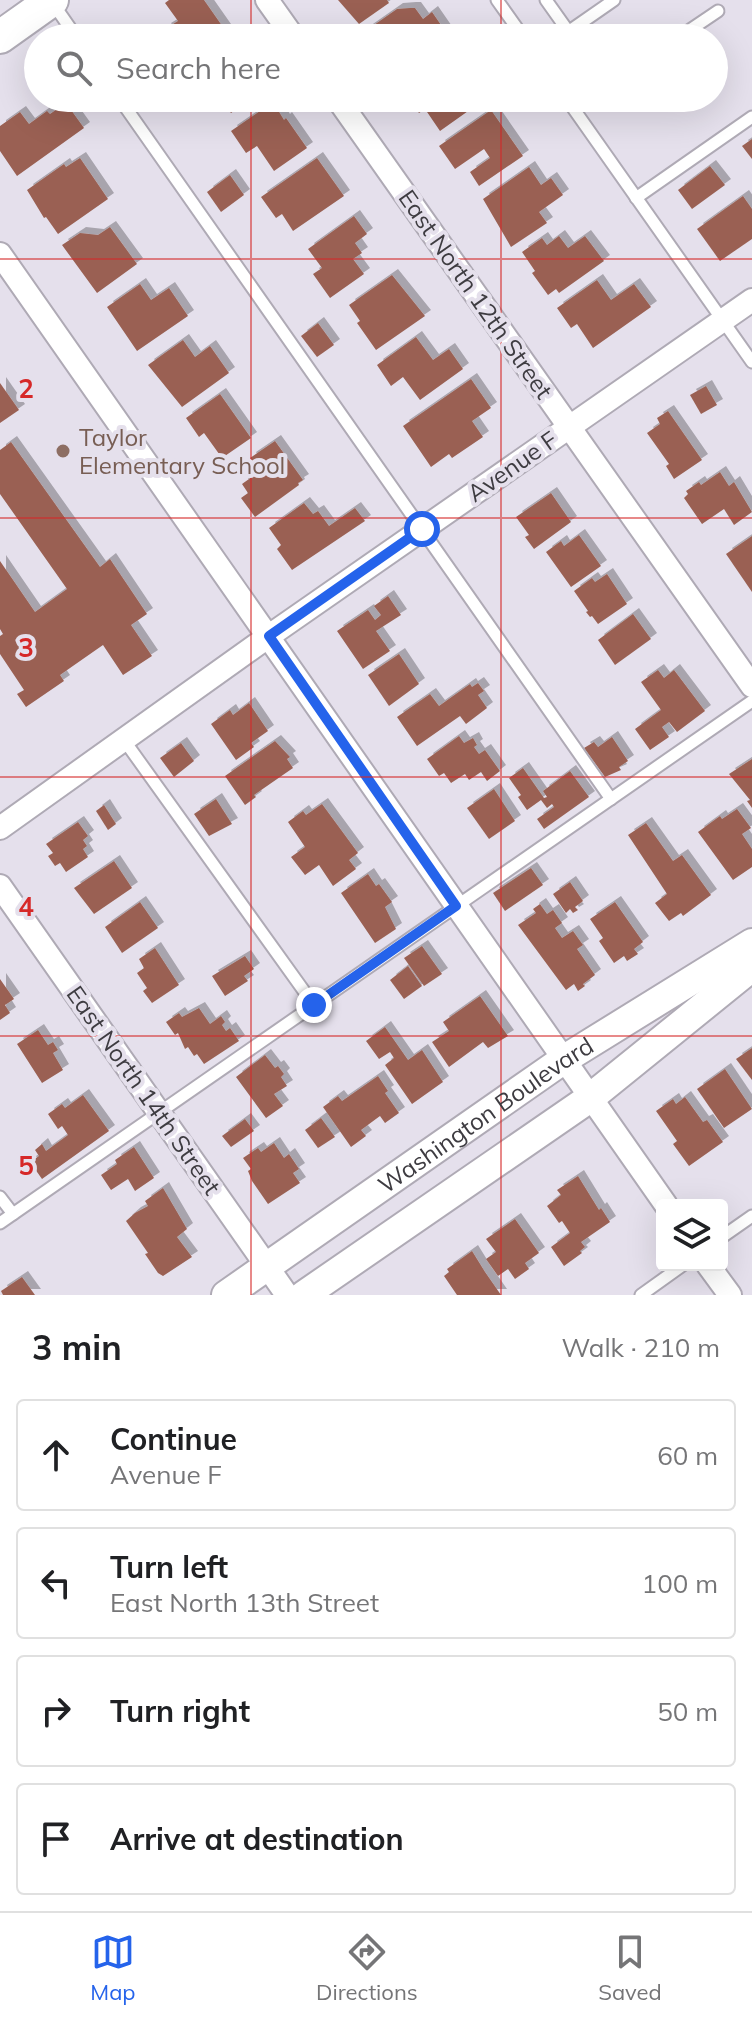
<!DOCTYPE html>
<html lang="en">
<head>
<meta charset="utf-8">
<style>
	body { margin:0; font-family:Mulish,sans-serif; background:#f6f6f6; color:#202124 }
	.controls { position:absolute; right:24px; bottom:24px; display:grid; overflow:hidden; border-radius:8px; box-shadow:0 8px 32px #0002 }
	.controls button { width:72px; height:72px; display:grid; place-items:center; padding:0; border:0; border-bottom:2px solid #e0e0e0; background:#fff; color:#202124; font:40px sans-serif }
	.stop { position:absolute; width:24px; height:24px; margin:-18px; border:6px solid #2563eb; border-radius:50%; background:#fff }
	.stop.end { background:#2563eb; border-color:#fff; box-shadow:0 2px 8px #0008 }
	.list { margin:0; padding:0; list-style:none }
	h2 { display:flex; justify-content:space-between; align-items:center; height:104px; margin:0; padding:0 32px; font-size:34px }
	h2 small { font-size:26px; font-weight:400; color:#757577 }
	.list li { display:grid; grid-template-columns:52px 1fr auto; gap:24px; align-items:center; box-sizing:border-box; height:112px; margin:0 16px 16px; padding:0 16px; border:2px solid #e0e0e0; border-radius:8px }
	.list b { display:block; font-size:30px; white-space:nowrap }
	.list p { margin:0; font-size:26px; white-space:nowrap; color:#757577 }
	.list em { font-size:26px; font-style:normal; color:#757577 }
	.icon { flex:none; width:44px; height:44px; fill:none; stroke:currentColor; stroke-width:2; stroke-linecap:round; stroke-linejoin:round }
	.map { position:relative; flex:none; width:752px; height:1295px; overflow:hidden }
	.search { position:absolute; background:#fff; box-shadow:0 8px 32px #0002; left:24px; right:24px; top:24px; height:88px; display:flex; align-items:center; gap:20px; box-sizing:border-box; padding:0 28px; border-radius:44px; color:#757577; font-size:30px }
	.sheet { height:616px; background:#fff }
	nav { display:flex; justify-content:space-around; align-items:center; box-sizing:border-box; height:112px; border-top:2px solid #e0e0e0; background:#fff; font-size:22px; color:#757577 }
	nav a { display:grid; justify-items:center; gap:4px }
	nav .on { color:#2563eb }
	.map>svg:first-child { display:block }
</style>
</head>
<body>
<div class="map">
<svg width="752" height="1295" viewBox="0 0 752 1295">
	<defs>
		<filter id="shadow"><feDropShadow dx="6" dy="-6" stdDeviation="0" flood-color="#0004"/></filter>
	</defs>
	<rect width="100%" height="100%" fill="#e5e0ec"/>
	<g fill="#9a6153" filter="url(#shadow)">
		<polygon points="169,0 204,0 225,30 213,38 171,38 165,29 178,21 165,3"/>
		<polygon points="338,0 387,0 389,3 359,24"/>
		<polygon points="410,8 415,8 423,19 432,12 450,38 368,38 364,32 397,9"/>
		<polygon points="220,98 252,98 231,113"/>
		<polygon points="408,98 463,98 471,109 440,131 425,109 419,113"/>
		<polygon points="273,102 284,120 286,118 307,148 274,171 257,146 246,153 231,131"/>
		<polygon points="66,103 84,128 17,176 0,151 0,126 20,112 29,124 47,111 50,114"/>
		<polygon points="491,110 523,156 479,186 470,172 490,158 484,149 455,169 439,146"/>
		<polygon points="752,139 752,159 742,146"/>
		<polygon points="80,158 108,199 58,234 46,217 44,218 27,190 64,164 66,167"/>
		<polygon points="317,158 344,196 293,231 282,214 276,218 261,197"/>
		<polygon points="710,166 725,185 692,209 678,190"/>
		<polygon points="529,167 541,185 551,178 563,195 539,212 547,223 511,247 483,199"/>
		<polygon points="230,175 244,195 221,212 207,192"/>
		<polygon points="743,196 752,209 752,239 720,261 697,229"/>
		<polygon points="354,216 367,234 355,243 362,253 353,259 364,274 330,298 313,274 322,268 308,249"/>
		<polygon points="110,227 137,264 97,293 62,245 80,233 98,235"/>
		<polygon points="559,236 568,248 585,236 604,261 559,293 556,289 548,295 532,273 535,271 522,252 542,238 547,245"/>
		<polygon points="392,275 425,316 376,350 357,323 360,321 349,305"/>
		<polygon points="597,280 611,300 634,284 651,307 593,348 577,324 571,328 557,308"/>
		<polygon points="140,284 151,300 169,288 188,316 137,351 107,307"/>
		<polygon points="318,323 334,345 317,357 301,336"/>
		<polygon points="416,337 433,360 449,349 463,369 420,400 403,377 391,386 377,365"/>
		<polygon points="183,340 195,357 210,346 229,373 182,407 148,365"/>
		<polygon points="471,379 491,408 472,421 483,437 452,458 449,454 431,467 403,426"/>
		<polygon points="0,383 19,410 0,423"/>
		<polygon points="706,386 717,405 701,414 690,395"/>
		<polygon points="220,394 251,438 222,458 204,433 199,437 186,418"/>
		<polygon points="668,411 702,460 674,479 666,466 669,464 647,433 660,424 657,418"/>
		<polygon points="275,441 303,480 298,483 299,485 255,517 241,498 248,493 242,484 259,472 250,458"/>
		<polygon points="11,442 100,567 110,559 147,614 131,625 152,656 123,675 103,645 60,675 64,681 26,707 17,694 24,690 0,654 0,636 3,634 0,629 0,561 35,612 67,589 0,494 0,450"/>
		<polygon points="720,472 729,486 734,482 752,512 734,525 724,509 702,524 684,498 688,494 686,491 699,482 701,485"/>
		<polygon points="551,493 571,522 534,549 525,537 529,535 516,517"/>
		<polygon points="304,503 313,514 318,511 329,526 355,508 365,521 292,570 277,549 281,545 269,528"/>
		<polygon points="579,535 601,566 571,587 546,552 561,541 564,546"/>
		<polygon points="752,536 752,592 726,554"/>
		<polygon points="607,574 627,604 598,624 592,616 590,617 586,612 588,611 574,591 592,578 595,582"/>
		<polygon points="388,596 401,615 376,631 390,651 363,669 337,631 368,610 375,620 381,615 374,606"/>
		<polygon points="633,614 651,639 615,665 598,640"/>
		<polygon points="399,654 419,684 389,706 368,675"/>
		<polygon points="658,670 664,678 674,670 705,711 677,732 669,722 662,727 669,737 650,750 635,729 661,710 641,682"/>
		<polygon points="478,683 484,691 478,695 487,708 466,724 460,716 417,746 397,717 430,694 439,706 470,684 472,687"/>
		<polygon points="249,703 268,731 251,743 254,747 236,760 211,724 230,710 233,715"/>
		<polygon points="459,736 464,743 473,738 477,745 474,747 479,754 485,750 500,771 487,781 481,772 469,780 465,774 451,783 444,773 439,776 427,759"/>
		<polygon points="612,737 628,761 619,767 621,770 605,777 584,748 594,742 598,747"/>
		<polygon points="275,741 290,757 287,759 293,768 254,795 256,797 245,805 225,776"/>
		<polygon points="181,743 194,761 174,777 160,758"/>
		<polygon points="752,759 752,808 747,801 750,800 729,774"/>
		<polygon points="523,768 544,798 547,797 543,791 570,771 589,797 544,829 537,819 554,807 552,804 547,808 541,800 527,810 518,797 521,795 509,778"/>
		<polygon points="494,789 515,821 489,839 467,808"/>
		<polygon points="216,799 232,824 209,836 194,814"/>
		<polygon points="322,804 358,853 349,860 356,869 333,886 319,865 305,875 291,857 305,847 288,822 303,811 306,815"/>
		<polygon points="104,805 116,824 108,830 96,811"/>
		<polygon points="737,809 751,828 742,834 752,849 752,867 733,880 698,832 720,816 722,819"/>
		<polygon points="78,822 88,836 83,840 87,846 83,849 88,857 66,872 60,863 55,866 48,856 53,853 46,844"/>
		<polygon points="646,823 673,861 682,855 711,895 683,916 681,913 669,921 655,903 667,894 628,835"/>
		<polygon points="114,861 132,888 94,914 74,888"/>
		<polygon points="531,868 543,885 505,911 493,893"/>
		<polygon points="368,874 376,886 379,884 392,902 385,907 396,929 375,943 341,893"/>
		<polygon points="570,882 583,901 575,907 578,910 573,913 570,909 566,913 553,894"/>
		<polygon points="140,902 158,928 122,953 105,927"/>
		<polygon points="615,902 643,942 634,949 638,954 627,961 624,956 614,963 599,941 603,938 590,919"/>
		<polygon points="540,904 547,914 553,910 562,923 555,928 562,938 573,931 583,945 577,949 595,975 583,984 585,986 578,991 574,984 566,990 518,925 536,913 533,909"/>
		<polygon points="422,946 442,974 424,986 404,958"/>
		<polygon points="155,948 179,985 152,1003 143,991 147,988 137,973 144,968 139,959"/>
		<polygon points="245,956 254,969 244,976 248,981 225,996 212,976"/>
		<polygon points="408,966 422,986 404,999 390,980"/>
		<polygon points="0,979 14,999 5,1005 10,1013 0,1020"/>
		<polygon points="480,996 508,1036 488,1048 483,1042 449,1067 432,1042 449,1031 443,1022"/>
		<polygon points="199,1008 210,1024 221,1016 225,1022 222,1025 226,1031 230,1028 239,1041 204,1064 197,1054 194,1056 188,1047 185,1049 178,1033 175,1035 166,1022 179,1013 182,1017"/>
		<polygon points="385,1027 408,1060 422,1050 443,1082 412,1104 385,1065 394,1058 390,1052 379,1059 366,1041"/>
		<polygon points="38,1030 48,1045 53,1042 58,1050 53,1053 63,1070 42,1083 17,1044"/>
		<polygon points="752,1048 752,1080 736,1059"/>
		<polygon points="265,1055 275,1068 278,1066 284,1074 281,1077 287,1086 274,1094 283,1106 266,1118 236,1077"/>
		<polygon points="725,1069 752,1109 724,1128 697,1089"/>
		<polygon points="378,1076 388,1091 385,1093 399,1113 385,1123 380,1116 361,1130 366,1136 351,1147 323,1107 338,1096 342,1101"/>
		<polygon points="83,1095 109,1131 42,1179 30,1162 39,1156 35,1150 42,1144 46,1151 68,1135 62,1126 58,1129 48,1114 62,1104 65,1108"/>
		<polygon points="685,1097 703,1122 707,1120 723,1142 689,1166 673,1144 677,1141 656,1111 673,1099 676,1104"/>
		<polygon points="321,1118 335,1137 318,1148 305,1130"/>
		<polygon points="245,1119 254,1131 231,1147 222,1136"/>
		<polygon points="274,1143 284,1158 289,1154 299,1169 293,1173 300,1183 268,1204 252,1181 248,1171 251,1169 243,1158 258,1148 261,1152"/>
		<polygon points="134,1147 154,1178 135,1191 128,1179 111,1190 101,1175 117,1164 115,1160"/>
		<polygon points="578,1176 599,1210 601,1208 610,1222 581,1242 585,1247 580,1251 582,1253 564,1266 551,1247 570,1233 562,1221 559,1223 547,1206 561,1195 557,1190"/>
		<polygon points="163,1188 187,1229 177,1237 192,1257 163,1276 158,1273 145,1254 148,1253 126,1221 135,1213 148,1206 145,1201"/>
		<polygon points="515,1219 539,1253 525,1263 529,1269 515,1279 508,1269 498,1276 486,1259 496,1252 486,1239"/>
		<polygon points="472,1251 485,1272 501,1295 457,1295 444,1276 449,1272 447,1269"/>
		<polygon points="22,1277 35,1295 3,1295 1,1291"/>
	</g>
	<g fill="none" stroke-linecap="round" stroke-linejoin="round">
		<defs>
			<g id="service">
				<polyline points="497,0 524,38"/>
				<polyline points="546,0 573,38"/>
				<polyline points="52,2 77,38"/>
				<polyline points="568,32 614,0"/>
				<polyline points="678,38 718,11"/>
				<polyline points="119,98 611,799"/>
				<polyline points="566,98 752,362"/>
				<polyline points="636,198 752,117"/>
				<polyline points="124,740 314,1005"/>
				<polyline points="0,1197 13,1214"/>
				<polyline points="0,1223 752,701"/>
				<polyline points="722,1237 752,1216"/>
				<polyline points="641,1295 683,1265"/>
			</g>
			<g id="minor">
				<polyline points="267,0 294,38"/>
				<polyline points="337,98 752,686"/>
				<polyline points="0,254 666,1205"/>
				<polyline points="0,828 269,636 752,300"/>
				<polyline points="0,886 287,1295"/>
				<polyline points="708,1265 730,1295"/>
			</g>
			<g id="tertiary">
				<path id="s1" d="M226 1295 563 1060 752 943"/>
				<polyline points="304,1295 590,1098 752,967"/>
			</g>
			<polyline id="secondary" points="0,37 52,0"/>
		</defs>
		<use href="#service" stroke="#afaab5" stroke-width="15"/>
		<use href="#minor" stroke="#afaab5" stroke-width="26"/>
		<use href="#tertiary" stroke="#afaab5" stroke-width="32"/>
		<use href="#secondary" stroke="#afaab5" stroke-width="36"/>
		<use href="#service" stroke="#fff" stroke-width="11"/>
		<use href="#minor" stroke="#fff" stroke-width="22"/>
		<use href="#tertiary" stroke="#fff" stroke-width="28"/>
		<use href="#secondary" stroke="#fff" stroke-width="32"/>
	</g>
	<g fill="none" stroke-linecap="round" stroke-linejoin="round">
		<polyline stroke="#2563eb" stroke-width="10" points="314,1005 456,906 269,636 422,529"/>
	</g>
	<path fill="none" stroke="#d62828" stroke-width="2" stroke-opacity="0.55" d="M251 0V38M501 0V38M251 98V1295M501 98V1295M0 259H752M0 518H752M0 777H752M0 1036H752"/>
	<circle fill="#8d6e63" stroke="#e5e0ec" stroke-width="3" cx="63" cy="451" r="8"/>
	<g text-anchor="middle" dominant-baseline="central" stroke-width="8" stroke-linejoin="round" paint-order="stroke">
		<g font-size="24" fill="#3e3c41" stroke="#e5e0ec">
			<text transform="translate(476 294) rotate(55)">East North 12th Street</text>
			<text transform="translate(512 466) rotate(-35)">Avenue F</text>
			<text transform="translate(144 1090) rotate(55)">East North 14th Street</text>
			<text stroke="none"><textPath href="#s1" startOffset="316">Washington Boulevard</textPath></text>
		</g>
		<g font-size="24" fill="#785e54" stroke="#e5e0ec" text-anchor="start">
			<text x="79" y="437">Taylor<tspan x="79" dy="28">Elementary School</tspan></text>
		</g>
	</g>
	<g font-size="26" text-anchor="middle" font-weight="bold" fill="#d62828" stroke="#e5e0ec" stroke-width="8" stroke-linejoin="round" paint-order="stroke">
		<text x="26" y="398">2</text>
		<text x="26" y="657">3</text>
		<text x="26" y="916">4</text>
		<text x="26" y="1175">5</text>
	</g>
</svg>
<div class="controls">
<button><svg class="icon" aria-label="layers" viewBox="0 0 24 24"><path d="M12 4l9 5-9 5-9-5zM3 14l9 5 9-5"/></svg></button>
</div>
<div class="stop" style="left:422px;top:529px"></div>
<div class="stop end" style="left:314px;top:1005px"></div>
<div class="search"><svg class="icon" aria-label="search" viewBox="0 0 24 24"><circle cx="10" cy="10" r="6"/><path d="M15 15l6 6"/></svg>Search here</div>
</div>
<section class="sheet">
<h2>3 min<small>Walk · 210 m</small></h2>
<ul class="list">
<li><svg class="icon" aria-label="ahead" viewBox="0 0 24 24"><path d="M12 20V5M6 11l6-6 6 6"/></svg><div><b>Continue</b><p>Avenue F</p></div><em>60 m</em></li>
<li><svg class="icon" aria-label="left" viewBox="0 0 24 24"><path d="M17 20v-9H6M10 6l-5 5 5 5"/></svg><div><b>Turn left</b><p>East North 13th Street</p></div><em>100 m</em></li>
<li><svg class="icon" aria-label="right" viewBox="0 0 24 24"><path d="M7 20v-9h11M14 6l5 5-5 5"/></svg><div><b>Turn right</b></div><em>50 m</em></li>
<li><svg class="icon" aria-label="arrive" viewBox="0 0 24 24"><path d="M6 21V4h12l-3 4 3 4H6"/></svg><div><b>Arrive at destination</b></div></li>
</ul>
</section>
<nav>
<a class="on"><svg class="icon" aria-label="map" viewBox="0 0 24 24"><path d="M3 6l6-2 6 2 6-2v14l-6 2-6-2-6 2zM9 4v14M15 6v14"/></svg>Map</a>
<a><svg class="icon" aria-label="directions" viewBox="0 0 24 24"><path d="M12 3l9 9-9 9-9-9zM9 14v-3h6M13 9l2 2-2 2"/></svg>Directions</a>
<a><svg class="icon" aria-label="saved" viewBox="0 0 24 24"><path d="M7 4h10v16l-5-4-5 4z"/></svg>Saved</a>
</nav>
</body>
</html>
